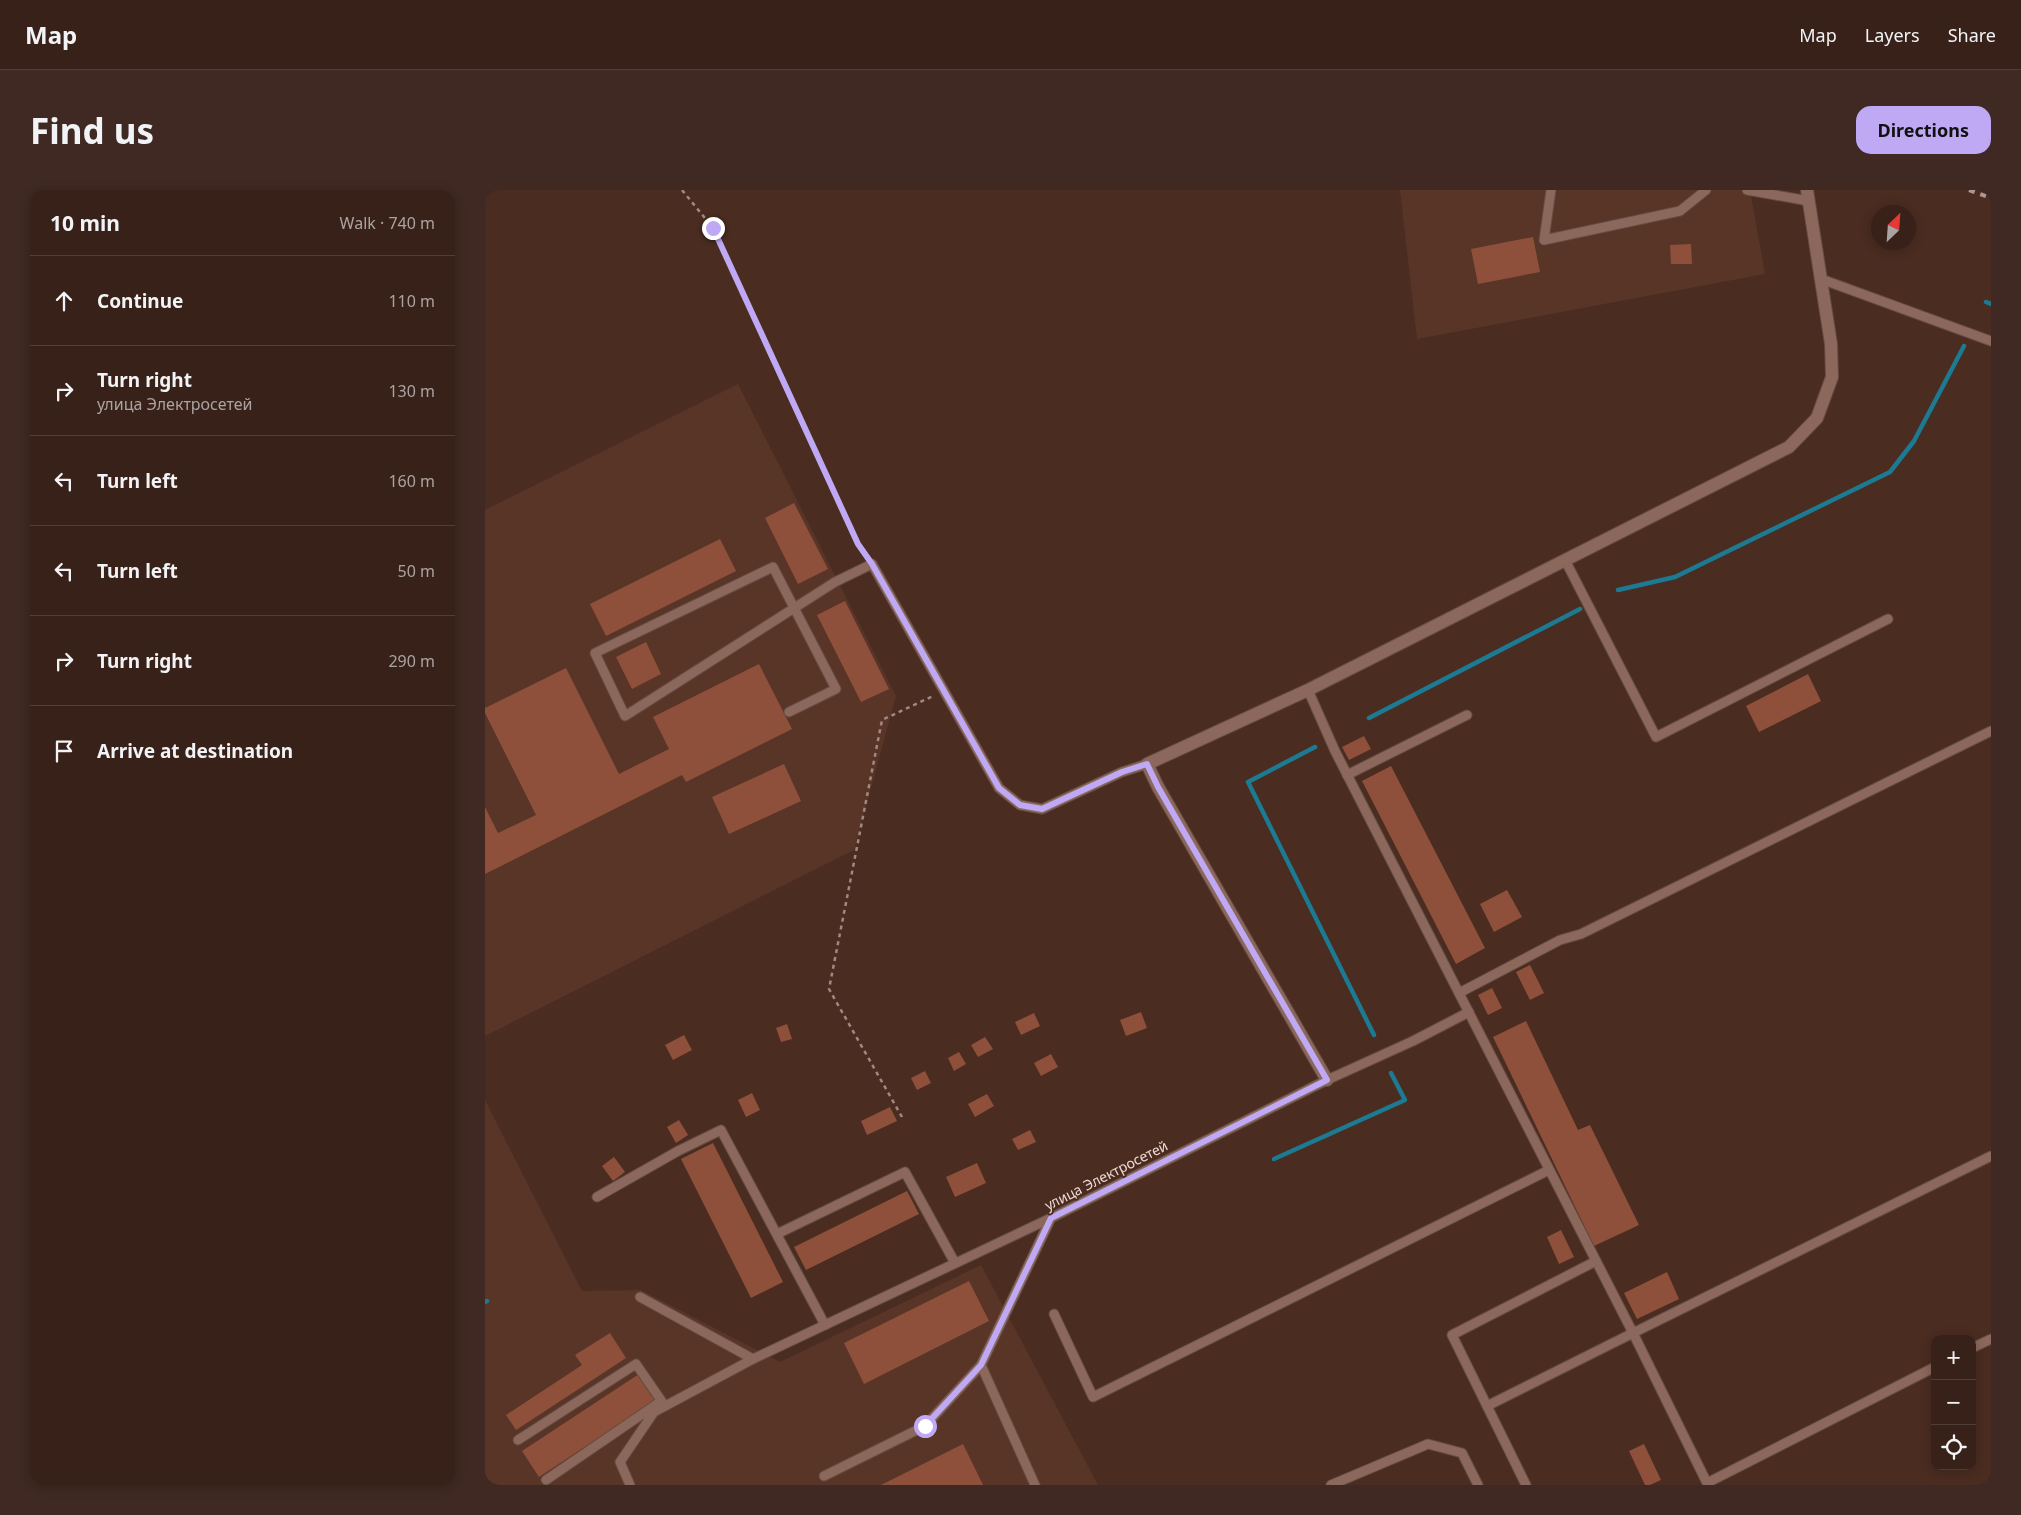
<!DOCTYPE html>
<html lang="en">
<head>
<meta charset="utf-8">
<style>
	body { margin:0; font-family:"Noto Sans",sans-serif; background:#3f2922; color:#f1f3f6 }
	.controls { position:absolute; right:15px; bottom:15px; display:grid; overflow:hidden; border-radius:10px; box-shadow:0 2px 12px #0003 }
	.controls button { width:45px; height:45px; display:grid; place-items:center; padding:0; border:0; border-bottom:1px solid #523e38; background:#382119; color:#f1f3f6; font:25px sans-serif }
	.compass { position:absolute; left:1386px; top:15px; width:45px; height:45px; border-radius:50%; background:#382119; box-shadow:0 2px 12px #0003; rotate:25deg }
	.stop { position:absolute; width:15px; height:15px; margin:-11px; border:4px solid #bfa9f4; border-radius:50%; background:#fff }
	.stop.end { background:#bfa9f4; border-color:#fff; box-shadow:0 1px 5px #0008 }
	.list { margin:0; padding:0; list-style:none }
	h2 { display:flex; justify-content:space-between; align-items:center; height:65px; margin:0; padding:0 20px; font-size:21px }
	h2 small { font-size:16px; font-weight:400; color:#aba3a2 }
	.list li { display:grid; grid-template-columns:32px 1fr auto; gap:15px; align-items:center; box-sizing:border-box; height:90px; padding:0 20px; border-top:1px solid #523e38 }
	.list b { display:block; font-size:19px; white-space:nowrap }
	.list p { margin:0; font-size:16px; white-space:nowrap; color:#aba3a2 }
	.list em { font-size:16px; font-style:normal; color:#aba3a2 }
	.icon { flex:none; width:28px; height:28px; fill:none; stroke:currentColor; stroke-width:2; stroke-linecap:round; stroke-linejoin:round }
	.map { position:relative; flex:none; width:1506px; height:1295px; overflow:hidden; border-radius:15px }
	header { display:flex; align-items:center; gap:30px; box-sizing:border-box; height:70px; padding:0 25px; background:#382119; border-bottom:1px solid #523e38 }
	header strong { font-size:24px }
	nav { display:flex; gap:28px; margin-inline-start:auto; font-size:18px }
	.intro { display:flex; align-items:center; justify-content:space-between; box-sizing:border-box; height:120px; padding:0 30px }
	h1 { margin:0; font-size:35px }
	.button { padding:12px 22px; border-radius:15px; background:#bfa9f4; color:#111; font-size:18px; font-weight:700 }
	main { display:flex; gap:30px; padding:0 30px }
	aside { flex:1; background:#382119; border-radius:15px; box-shadow:0 2px 12px #0003 }
	.map>svg:first-child { display:block }
</style>
</head>
<body>
<header>
<strong>Map</strong>
<nav><a>Map</a><a>Layers</a><a>Share</a></nav>
</header>
<div class="intro"><h1>Find us</h1><a class="button">Directions</a></div>
<main>
<aside>
<h2>10 min<small>Walk · 740 m</small></h2>
<ul class="list">
<li><svg class="icon" aria-label="ahead" viewBox="0 0 24 24"><path d="M12 20V5M6 11l6-6 6 6"/></svg><div><b>Continue</b></div><em>110 m</em></li>
<li><svg class="icon" aria-label="right" viewBox="0 0 24 24"><path d="M7 20v-9h11M14 6l5 5-5 5"/></svg><div><b>Turn right</b><p>улица Электросетей</p></div><em>130 m</em></li>
<li><svg class="icon" aria-label="left" viewBox="0 0 24 24"><path d="M17 20v-9H6M10 6l-5 5 5 5"/></svg><div><b>Turn left</b></div><em>160 m</em></li>
<li><svg class="icon" aria-label="left" viewBox="0 0 24 24"><path d="M17 20v-9H6M10 6l-5 5 5 5"/></svg><div><b>Turn left</b></div><em>50 m</em></li>
<li><svg class="icon" aria-label="right" viewBox="0 0 24 24"><path d="M7 20v-9h11M14 6l5 5-5 5"/></svg><div><b>Turn right</b></div><em>290 m</em></li>
<li><svg class="icon" aria-label="arrive" viewBox="0 0 24 24"><path d="M6 21V4h12l-3 4 3 4H6"/></svg><div><b>Arrive at destination</b></div></li>
</ul>
</aside>
<div class="map">
<svg width="1506" height="1295" viewBox="0 0 1506 1295">
	<rect width="100%" height="100%" fill="#4a2c21"/>
	<g fill="#593528">
		<polygon points="915,0 1265,0 1280,84 932,149"/>
		<polygon points="253,194 411,506 369,660 0,846 0,320"/>
		<polygon points="0,910 97,1101 156,1100 295,1172 496,1075 613,1295 0,1295"/>
	</g>
	<g fill="none" stroke-linecap="round" stroke-linejoin="round">
		<g stroke="#1c7a92" stroke-width="4.5">
			<polyline points="1501,112 1506,114"/>
			<polyline points="1133,400 1190,387 1405,282 1429,251 1479,156"/>
			<polyline points="884,528 1095,419"/>
			<polyline points="830,557 763,592 889,845"/>
			<polyline points="789,969 920,910 906,883"/>
			<polyline points="0,1112 2,1111"/>
		</g>
	</g>
	<g fill="#8e503a">
		<polygon points="1048,47 1055,82 993,94 986,59"/>
		<polygon points="1206,54 1207,74 1186,74 1185,55"/>
		<polygon points="309,313 343,379 313,394 280,328"/>
		<polygon points="235,349 251,381 121,446 105,414"/>
		<polygon points="360,411 404,499 376,512 332,425"/>
		<polygon points="161,452 176,484 147,499 131,467"/>
		<polygon points="274,474 307,539 201,592 197,585 0,684 0,617 13,643 51,625 0,523 0,518 81,478 134,584 184,559 168,527"/>
		<polygon points="1323,484 1336,511 1274,542 1261,516"/>
		<polygon points="879,546 886,559 864,570 857,557"/>
		<polygon points="299,574 316,611 244,644 227,607"/>
		<polygon points="906,576 1000,758 971,774 877,591"/>
		<polygon points="1022,700 1037,727 1009,742 995,714"/>
		<polygon points="1045,775 1059,803 1045,810 1031,782"/>
		<polygon points="1007,798 1017,818 1003,825 993,805"/>
		<polygon points="656,822 662,838 641,846 635,830"/>
		<polygon points="549,823 555,836 536,845 530,832"/>
		<polygon points="1041,831 1093,940 1105,935 1154,1035 1109,1056 1008,847"/>
		<polygon points="302,834 307,849 296,852 291,838"/>
		<polygon points="199,845 207,860 188,870 180,855"/>
		<polygon points="500,847 508,859 493,867 486,855"/>
		<polygon points="474,862 481,874 469,881 463,868"/>
		<polygon points="566,864 573,877 556,886 549,873"/>
		<polygon points="440,881 446,893 432,900 426,888"/>
		<polygon points="267,903 275,920 261,927 253,910"/>
		<polygon points="502,904 509,916 490,927 483,914"/>
		<polygon points="405,917 412,931 382,945 376,931"/>
		<polygon points="194,930 203,945 191,953 182,937"/>
		<polygon points="545,940 551,952 533,960 527,949"/>
		<polygon points="228,953 298,1092 266,1108 196,969"/>
		<polygon points="129,967 140,982 128,991 117,976"/>
		<polygon points="492,973 501,993 470,1007 461,987"/>
		<polygon points="422,1001 434,1024 321,1080 309,1057"/>
		<polygon points="1076,1040 1089,1067 1074,1074 1062,1047"/>
		<polygon points="1182,1082 1194,1109 1152,1129 1139,1103"/>
		<polygon points="484,1091 504,1131 379,1194 359,1153"/>
		<polygon points="125,1143 141,1168 31,1240 21,1225 97,1175 90,1165"/>
		<polygon points="154,1184 171,1210 54,1287 37,1261"/>
		<polygon points="478,1254 498,1295 396,1295"/>
		<polygon points="1159,1254 1176,1290 1165,1295 1160,1295 1144,1261"/>
	</g>
	<g fill="none" stroke-linecap="round" stroke-linejoin="round">
		<defs>
			<g id="service">
				<polyline points="1066,0 1059,50 1195,21 1221,0"/>
				<polyline points="1262,0 1324,11"/>
				<polyline points="1336,89 1506,151"/>
				<polyline points="1080,370 1171,547 1403,429"/>
				<polyline points="823,500 850,561 1148,1143 1506,966"/>
				<polyline points="304,522 351,499 288,377 110,463 140,526 350,392 387,374 514,598 535,615 557,619 637,582 662,574"/>
				<polyline points="862,585 982,525"/>
				<polyline points="974,803 1075,750 1096,744 1506,541"/>
				<polyline points="112,1007 193,961 236,940 340,1135"/>
				<polyline points="292,1044 420,982 470,1073"/>
				<polyline points="569,1124 608,1207 1064,980"/>
				<polyline points="1487,1158 1506,1149"/>
				<polyline points="268,1169 566,1028 842,890 928,851 984,822"/>
				<polyline points="1002,1216 1148,1143 1222,1293 1450,1177"/>
				<polyline points="33,1250 151,1174 180,1216"/>
				<polyline points="339,1286 440,1236 496,1175"/>
				<polyline points="61,1290 172,1214"/>
				<polyline points="145,1295 135,1272 169,1222 268,1169 155,1107"/>
				<polyline points="550,1295 496,1175 566,1028"/>
				<polyline points="846,1295 943,1254 977,1263 993,1295"/>
				<polyline points="1041,1295 967,1145 1111,1071"/>
			</g>
			<polyline id="minor" points="842,890 673,597 662,574 823,500 1304,257 1332,228 1347,187 1346,154 1322,0"/>
		</defs>
		<use href="#service" stroke="#654b42" stroke-width="11"/>
		<use href="#minor" stroke="#654b42" stroke-width="14"/>
		<g stroke="#a28880" stroke-width="2.5" stroke-dasharray="4 4" stroke-linecap="butt">
			<polyline points="197,0 228,38 373,354 380,364"/>
			<polyline points="417,927 344,799 397,530 448,506"/>
		</g>
		<use href="#service" stroke="#8b685b" stroke-width="9"/>
		<use href="#minor" stroke="#8b685b" stroke-width="12"/>
		<polyline stroke="#af968e" stroke-width="4" stroke-dasharray="6 6" stroke-linecap="butt" points="1484,0 1506,8"/>
	</g>
	<g fill="none" stroke-linecap="round" stroke-linejoin="round">
		<polyline stroke="#bfa9f4" stroke-width="6" points="228,38 373,354 387,374 514,598 535,615 557,619 637,582 662,574 673,597 842,890 566,1028 496,1175 440,1236"/>
	</g>
	<g text-anchor="middle" dominant-baseline="central" stroke-width="4" stroke-linejoin="round" paint-order="stroke">
		<g font-size="14" fill="#efdad3" stroke="#4a2c21">
			<text transform="translate(621 985) rotate(-27)">улица Электросетей</text>
		</g>
	</g>
</svg>
<div class="controls">
<button>+</button>
<button>−</button>
<button><svg class="icon" aria-label="locate" viewBox="0 0 24 24"><circle cx="12" cy="12" r="6"/><path d="M12 2v4M12 18v4M2 12h4M18 12h4"/></svg></button>
</div>
<svg class="compass" viewBox="-18 -18 36 36"><path d="M0-13l5 13h-10z" fill="#e53935"/><path d="M0 13l5-13h-10z" fill="#aba3a2"/></svg>
<div class="stop" style="left:440px;top:1236px"></div>
<div class="stop end" style="left:228px;top:38px"></div>
</div>
</main>
</body>
</html>
